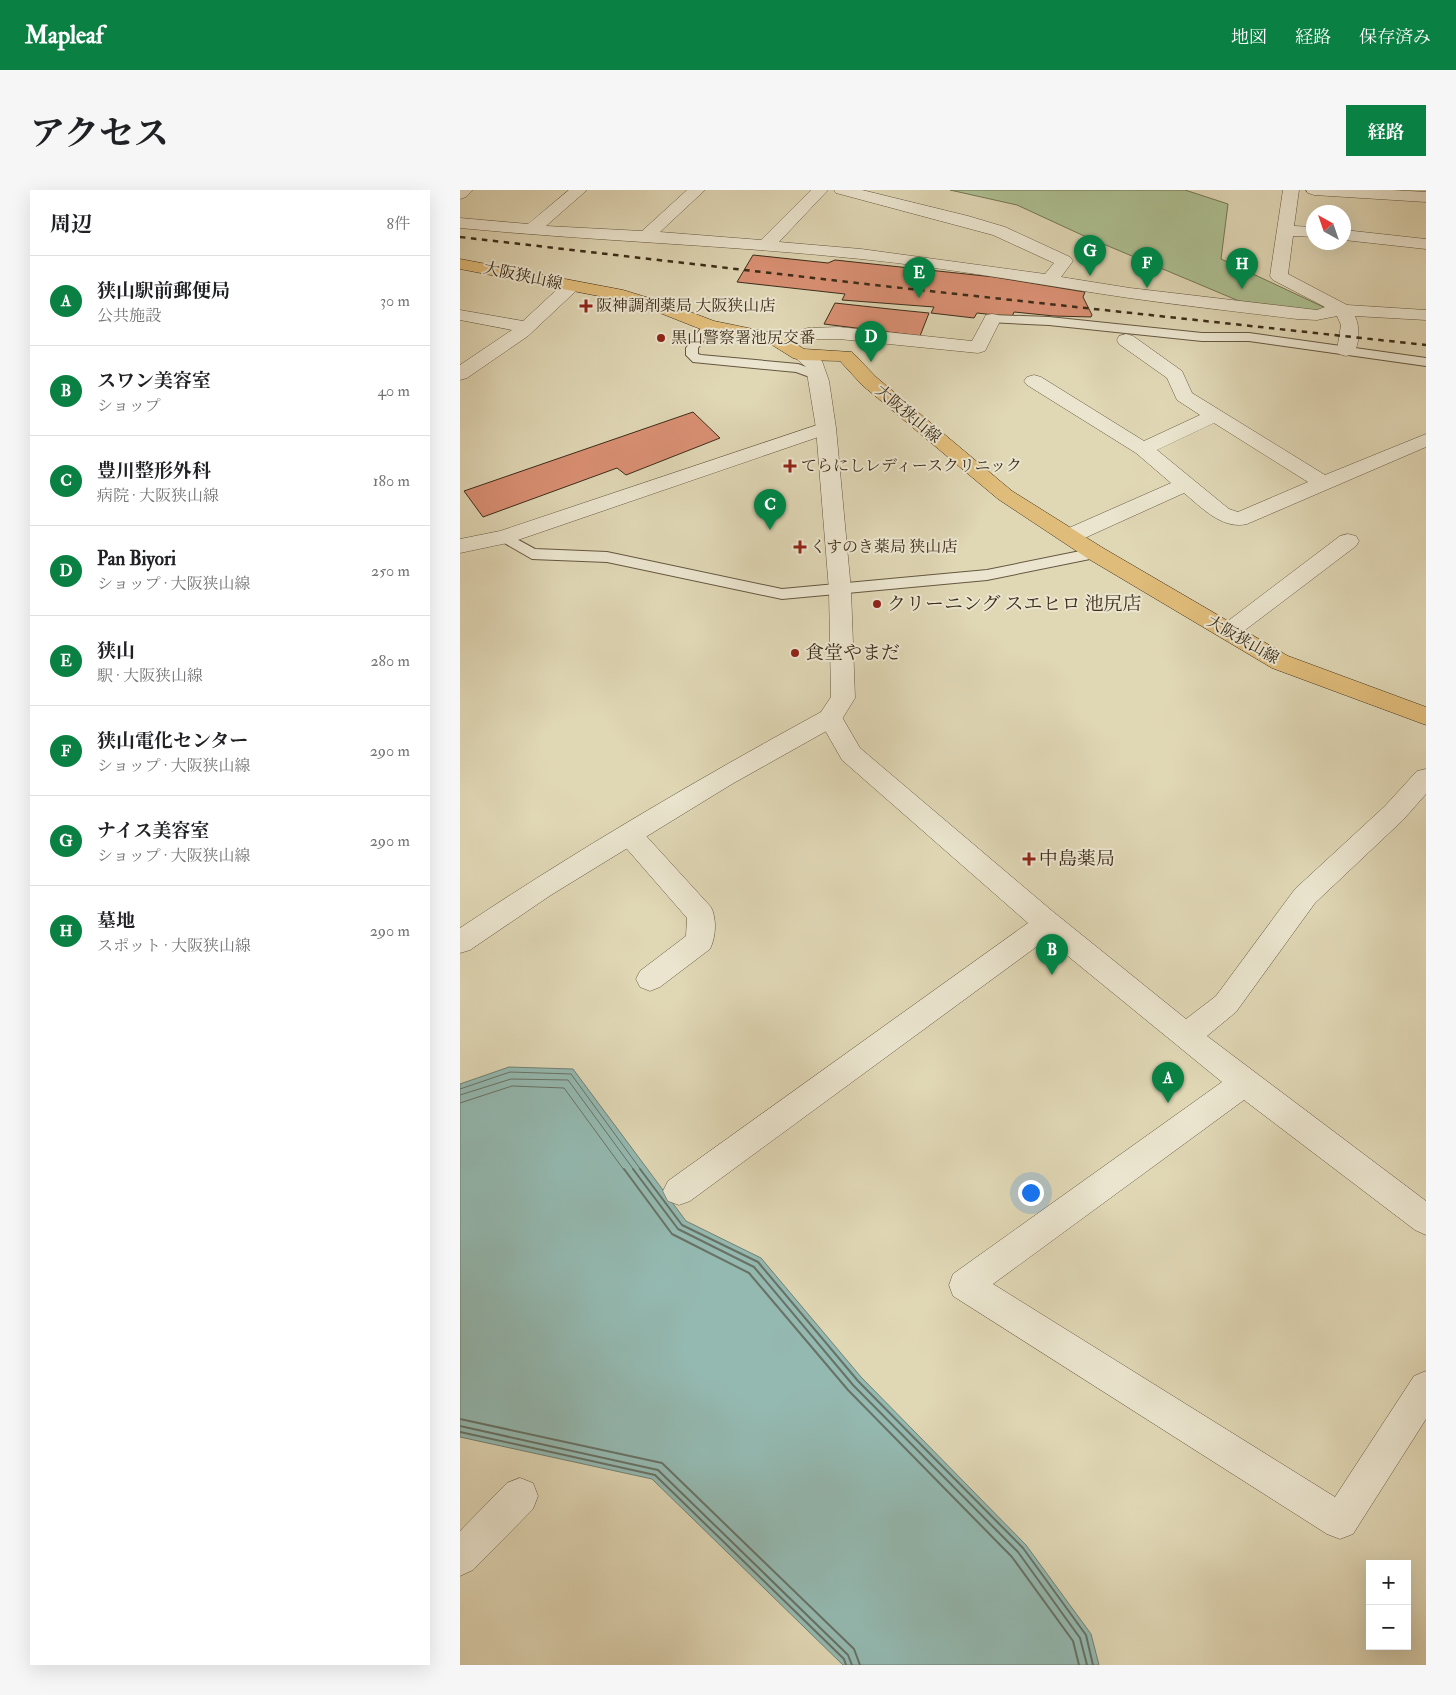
<!DOCTYPE html>
<html lang="ja">
<head>
<meta charset="utf-8">
<style>
	body { margin:0; font-family:"IM FELL Double Pica","Noto Serif JP",serif; background:#f6f6f6; color:#202124 }
	.controls { position:absolute; right:15px; bottom:15px; display:grid; overflow:hidden; border-radius:0px; box-shadow:0 5px 20px #0002 }
	.controls button { width:45px; height:45px; display:grid; place-items:center; padding:0; border:0; border-bottom:1px solid #e0e0e0; background:#fff; color:#202124; font:25px sans-serif }
	.compass { position:absolute; left:846px; top:15px; width:45px; height:45px; border-radius:50%; background:#fff; box-shadow:0 5px 20px #0002; rotate:320deg }
	.you { position:absolute; left:570px; top:1002px; width:18px; height:18px; margin:-12px; border:4px solid #fff; border-radius:50%; background:#1a73e8; box-shadow:0 0 0 8px #1a73e833 }
	.badge { display:grid; place-items:center; width:32px; height:32px; border-radius:50%; background:#0b8043; color:#fff; font-size:16px; font-weight:700 }
	.pin { position:absolute; translate:-50% -41px; filter:drop-shadow(0 1px 2px #0008) }
	.pin::after { content:''; position:absolute; top:26px; width:18px; height:15px; background:inherit; clip-path:polygon(0 0,100% 0,50% 100%) }
	.list { margin:0; padding:0; list-style:none }
	h2 { display:flex; justify-content:space-between; align-items:center; height:65px; margin:0; padding:0 20px; font-size:21px }
	h2 small { font-size:16px; font-weight:400; color:#757577 }
	.list li { display:grid; grid-template-columns:32px 1fr auto; gap:15px; align-items:center; box-sizing:border-box; height:90px; padding:0 20px; border-top:1px solid #e0e0e0 }
	.list b { display:block; font-size:19px; white-space:nowrap }
	.list p { margin:0; font-size:16px; white-space:nowrap; color:#757577 }
	.list em { font-size:16px; font-style:normal; color:#757577 }
	.map { position:relative; flex:none; width:966px; height:1475px; overflow:hidden; border-radius:0px }
	header { display:flex; align-items:center; gap:30px; box-sizing:border-box; height:70px; padding:0 25px; background:#0b8043; color:#fff }
	header strong { font-size:24px }
	nav { display:flex; gap:28px; margin-inline-start:auto; font-size:18px }
	.intro { display:flex; align-items:center; justify-content:space-between; box-sizing:border-box; height:120px; padding:0 30px }
	h1 { margin:0; font-size:35px }
	.button { padding:12px 22px; border-radius:0px; background:#0b8043; color:#fff; font-size:18px; font-weight:700 }
	main { display:flex; gap:30px; padding:0 30px }
	aside { flex:1; background:#fff; border-radius:0px; box-shadow:0 5px 20px #0002 }
	.map>svg:first-child { display:block }
</style>
</head>
<body>
<header>
<strong>Mapleaf</strong>
<nav><a>地図</a><a>経路</a><a>保存済み</a></nav>
</header>
<div class="intro"><h1>アクセス</h1><a class="button">経路</a></div>
<main>
<aside>
<h2>周辺<small>8件</small></h2>
<ul class="list">
<li><span class="badge">A</span><div><b>狭山駅前郵便局</b><p>公共施設</p></div><em>30 m</em></li>
<li><span class="badge">B</span><div><b>スワン美容室</b><p>ショップ</p></div><em>40 m</em></li>
<li><span class="badge">C</span><div><b>豊川整形外科</b><p>病院 · 大阪狭山線</p></div><em>180 m</em></li>
<li><span class="badge">D</span><div><b>Pan Biyori</b><p>ショップ · 大阪狭山線</p></div><em>250 m</em></li>
<li><span class="badge">E</span><div><b>狭山</b><p>駅 · 大阪狭山線</p></div><em>280 m</em></li>
<li><span class="badge">F</span><div><b>狭山電化センター</b><p>ショップ · 大阪狭山線</p></div><em>290 m</em></li>
<li><span class="badge">G</span><div><b>ナイス美容室</b><p>ショップ · 大阪狭山線</p></div><em>290 m</em></li>
<li><span class="badge">H</span><div><b>墓地</b><p>スポット · 大阪狭山線</p></div><em>290 m</em></li>
</ul>
</aside>
<div class="map">
<svg width="966" height="1475" viewBox="0 0 966 1475">
	<rect width="100%" height="100%" fill="#e0d7b5"/>
	<filter id="stains"><feTurbulence type="fractalNoise" baseFrequency=".004" numOctaves="4"/><feColorMatrix values="0 0 0 0 .2 0 0 0 0 .09 0 0 0 0 .02 0 0 0 .5 -.17"/></filter>
	<radialGradient id="worn" r=".72"><stop offset=".6" stop-color="#630" stop-opacity="0"/><stop offset="1" stop-color="#630" stop-opacity=".3"/></radialGradient>
	<polygon fill="#adbf91" stroke="#747655" points="490,0 725,0 768,14 761,69 872,121 798,119 622,45 557,15"/>
	<polygon fill="#94b9b1" stroke="#718174" points="49,877 113,879 226,1031 301,1068 401,1187 566,1355 631,1444 639,1475 383,1475 192,1289 0,1247 0,894"/>
	<g fill="none" stroke-linecap="round" stroke-linejoin="round">
		<g stroke="#687265" stroke-width="1">
			<polyline points="0,899 50,882 111,884 181,980"/>
			<polyline points="0,905 51,889 108,890 174,980"/>
			<polyline points="0,913 52,896 104,898 164,980"/>
		</g>
		<g stroke="#687265" stroke-width="2">
			<polyline points="164,979 212,1044 289,1083 388,1200 552,1367 613,1451 619,1475"/>
			<polyline points="173,979 218,1039 294,1077 393,1195 558,1362 620,1448 627,1475"/>
			<polyline points="180,979 222,1035 298,1072 398,1191 563,1358 626,1445 633,1475"/>
			<polyline points="0,1229 202,1273 394,1459 400,1475"/>
			<polyline points="0,1236 198,1280 388,1465 392,1475"/>
			<polyline points="0,1242 195,1285 384,1469 386,1475"/>
		</g>
	</g>
	<g fill="#da9074" stroke="#3c2c19">
		<polygon points="293,65 368,73 375,70 534,87 625,102 623,107 632,125 631,127 594,126 554,122 552,127 517,123 514,128 471,123 474,117 382,110 385,104 277,92"/>
		<polygon points="375,113 439,120 469,123 460,146 364,134"/>
		<polygon points="233,222 260,248 166,285 157,278 23,327 4,301"/>
	</g>
	<g fill="none" stroke-linecap="round" stroke-linejoin="round">
		<defs>
			<g id="service">
				<polygon points="532,125 589,127 742,143 789,143 966,168 966,176 789,151 742,151 589,135 528,132 526,129"/>
				<polygon points="249,132 255,136 238,158 238,164 241,165 338,174 363,183 365,186 358,190 336,182 233,172 226,165 226,158 245,133"/>
				<polygon points="44,342 75,359 147,362 322,399 527,380 635,358 640,360 642,363 640,366 635,368 527,390 322,409 147,372 72,369 39,350 37,347 39,344"/>
			</g>
			<g id="minor">
				<polygon points="0,0 13,0 6,7 0,9"/>
				<path d="M109 0H127L86 36 182 41 227 0H245L200 42 301 50 351 0H368L319 52 401 59 585 84 594 73 533 45 376 3 374 0H402L508 26 545 37 610 67 613 71 601 87 670 98 857 120 865 117 813 90 810 86 823 0H839L834 36 854 37V47L833 46 828 84 887 115 966 120V130L895 126C900 137 900 154 893 164L886 166 879 164 877 160 881 135 877 126 857 130 837 129C781 122 725 116 669 108 580 95 491 78 401 69 267 55 133 51 0 38V28L68 34Z"/>
				<polygon points="846,0 932,0 966,2 966,12 854,5 848,3"/>
				<polygon points="884,40 966,49 966,59 884,50"/>
				<polygon points="111,91 117,92 120,96 117,100 68,146 7,188 0,190 0,175 52,140 0,130 0,120 63,131 105,92"/>
				<polygon points="532,124 538,125 541,129 525,161 518,163 379,149 349,149 321,158 314,156 312,152 314,148 348,138 379,137 512,151 526,125"/>
				<path d="M666 144 673 146 722 181 732 203 865 285 966 244V257L787 334C762 340 741 317 724 303L618 351 610 353 602 351 599 346 602 341 711 293 676 263 567 195 564 191 567 187 574 185 581 187 684 251 740 225 717 210 707 188 659 154 657 150 659 146ZM754 233 848 292 778 322 769 319 697 260Z"/>
				<polygon points="366,232 373,234 376,238 373,242 52,352 0,363 0,349 40,341"/>
				<polygon points="888,344 896,346 899,351 896,356 776,447 768,450 760,447 757,442 760,437 880,346"/>
				<polygon points="370,519 379,522 400,558 591,720 726,829 756,806 835,699 925,616 957,581 966,579 966,604 943,630 855,713 776,822 747,846 966,1011 966,1045 955,1040 784,910 533,1094 875,1307 954,1186 966,1181 966,1229 893,1344 880,1349 867,1344 493,1106 489,1095 493,1084 762,892 587,749 230,1011 219,1015 208,1011 203,1001 208,991 568,733 382,570 358,528 361,522"/>
				<path d="M169 634 178 637 251 717C257 729 256 747 250 759L200 797 190 801 180 797 176 789 180 781 226 746 227 728 160 651 156 644 160 637Z"/>
				<polygon points="60,1288 73,1293 78,1306 73,1319 13,1380 0,1386 0,1341 47,1293"/>
			</g>
			<path id="tertiary" d="M340 158 347 160 362 171 369 191 376 238 391 400 395 508 379 534 272 594 91 705 10 760 0 763V738C117 660 238 589 361 522L371 507 369 400 356 238 346 177 331 164 333 160Z"/>
			<polygon id="primary" points="0,69 163,100 212,115 254,131 322,145 344,159 392,162 416,187 552,301 643,358 828,466 966,517 966,535 812,478 627,368 538,309 402,195 380,171 340,170 333,168 309,153 243,140 200,123 154,109 0,79"/>
		</defs>
		<use href="#service" stroke="#655740" stroke-width="2"/>
		<use href="#minor" stroke="#655740" stroke-width="1"/>
		<use href="#tertiary" stroke="#655740" stroke-width="1"/>
		<use href="#primary" stroke="#3c2c19" stroke-width="1"/>
		<use href="#service" fill="#ebe5cf" fill-rule="evenodd"/>
		<use href="#minor" fill="#ebe5cf" fill-rule="evenodd"/>
		<use href="#tertiary" fill="#ebe5cf" fill-rule="evenodd"/>
		<use href="#primary" fill="#e0bc7a" fill-rule="evenodd"/>
		<polyline stroke="#3c2c19" stroke-width="2.5" stroke-dasharray="5.5 5.5" stroke-linecap="butt" points="0,47 423,96 966,155"/>
	</g>
	<g fill="#8f2418" stroke="#ebe5cf" stroke-width="2">
		<path d="M123.5 108.5h5v5h5v5h-5v5h-5v-5h-5v-5h5z"/>
		<circle cx="201" cy="148" r="5"/>
		<path d="M327.5 268.5h5v5h5v5h-5v5h-5v-5h-5v-5h5z"/>
		<path d="M337.5 349.5h5v5h5v5h-5v5h-5v-5h-5v-5h5z"/>
		<circle cx="417" cy="414" r="5"/>
		<circle cx="335" cy="463" r="5"/>
		<path d="M566.5 661.5h5v5h5v5h-5v5h-5v-5h-5v-5h5z"/>
	</g>
	<g text-anchor="middle" dominant-baseline="central" stroke-width="4" stroke-linejoin="round" paint-order="stroke">
		<g font-size="16" fill="#3c2c19" stroke="#ebe5cf">
			<text transform="translate(63 86) rotate(12)">大阪狭山線</text>
			<text transform="translate(448 224) rotate(40)">大阪狭山線</text>
			<text transform="translate(783 450) rotate(30)">大阪狭山線</text>
		</g>
		<g font-size="16" fill="#3c2c19" stroke="#ebe5cf" text-anchor="start">
			<text x="136" y="116">阪神調剤薬局 大阪狭山店</text>
			<text x="211" y="148">黒山警察署池尻交番</text>
			<text x="341" y="276">てらにしレディースクリニック</text>
			<text x="350" y="357">くすのき薬局 狭山店</text>
		</g>
		<g font-size="19" fill="#3c2c19" stroke="#ebe5cf" text-anchor="start">
			<text x="427" y="414">クリーニング スエヒロ 池尻店</text>
			<text x="345" y="463">食堂やまだ</text>
			<text x="579" y="669">中島薬局</text>
		</g>
	</g>
	<rect width="100%" height="100%" filter="url(#stains)"/>
	<rect width="100%" height="100%" fill="url(#worn)"/>
</svg>
<div class="controls">
<button>+</button>
<button>−</button>
</div>
<svg class="compass" viewBox="-18 -18 36 36"><path d="M0-13l5 13h-10z" fill="#e53935"/><path d="M0 13l5-13h-10z" fill="#757577"/></svg>
<div class="you"></div>
<div class="pin badge" style="left:708px;top:913px">A</div>
<div class="pin badge" style="left:592px;top:785px">B</div>
<div class="pin badge" style="left:310px;top:340px">C</div>
<div class="pin badge" style="left:411px;top:172px">D</div>
<div class="pin badge" style="left:459px;top:108px">E</div>
<div class="pin badge" style="left:687px;top:98px">F</div>
<div class="pin badge" style="left:630px;top:86px">G</div>
<div class="pin badge" style="left:782px;top:99px">H</div>
</div>
</main>
</body>
</html>
